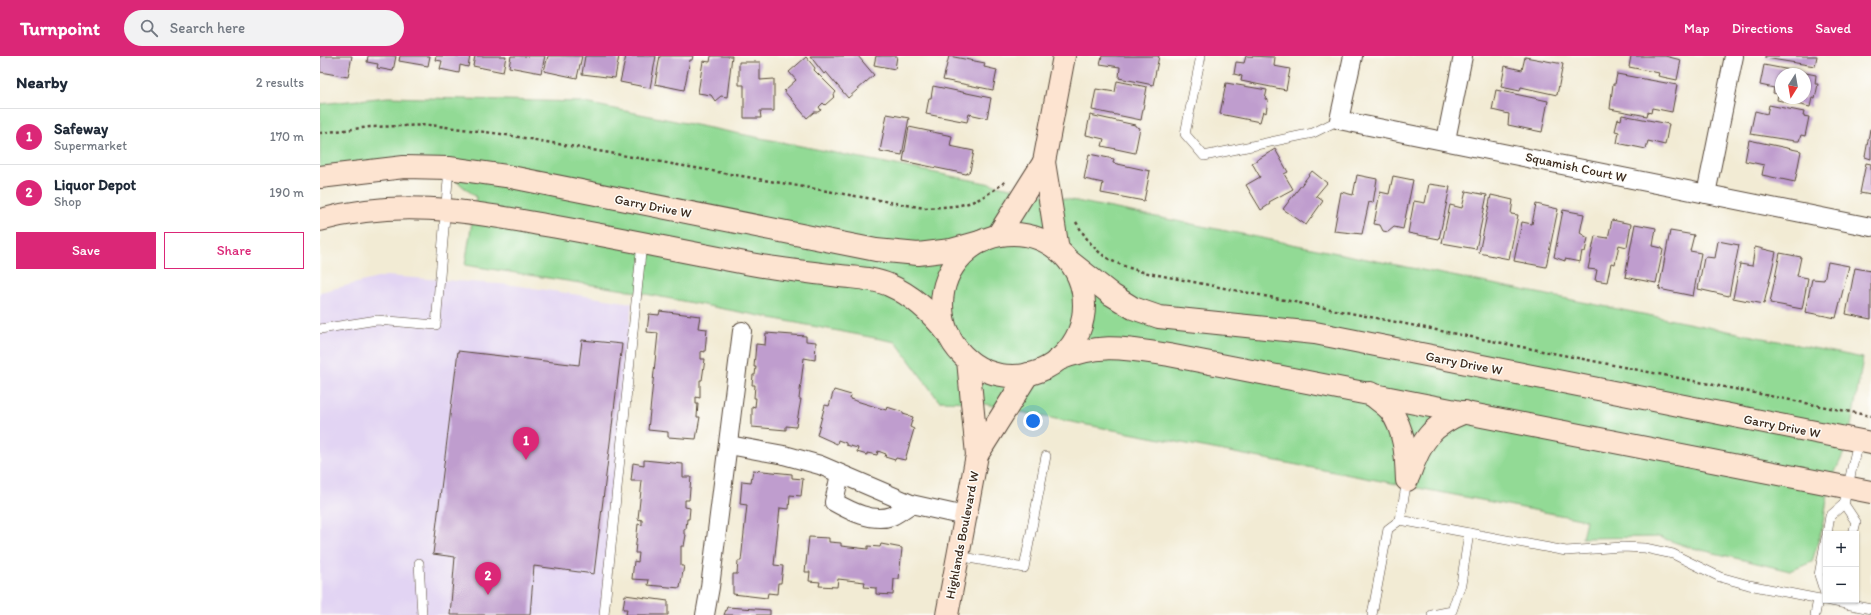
<!DOCTYPE html>
<html lang="en">
<head>
<meta charset="utf-8">
<style>
	body { margin:0; font-family:Itim,sans-serif; background:#f2f2f3; color:#1f2937 }
	.controls { position:absolute; right:12px; bottom:12px; display:grid; overflow:hidden; border-radius:0px; box-shadow:0 1px 3px #0004 }
	.controls button { width:36px; height:36px; display:grid; place-items:center; padding:0; border:0; border-bottom:1px solid #e0e1e3; background:#fff; color:#1f2937; font:20px sans-serif }
	.compass { position:absolute; left:1455px; top:12px; width:36px; height:36px; border-radius:50%; background:#fff; box-shadow:0 1px 3px #0004; rotate:191deg }
	.you { position:absolute; left:713px; top:365px; width:14px; height:14px; margin:-10px; border:3px solid #fff; border-radius:50%; background:#1a73e8; box-shadow:0 0 0 6px #1a73e833 }
	.badge { display:grid; place-items:center; width:26px; height:26px; border-radius:50%; background:#db2777; color:#fff; font-size:13px; font-weight:700 }
	.pin { position:absolute; translate:-50% -33px; filter:drop-shadow(0 1px 2px #0008) }
	.pin::after { content:''; position:absolute; top:21px; width:14px; height:12px; background:inherit; clip-path:polygon(0 0,100% 0,50% 100%) }
	.list { margin:0; padding:0; list-style:none }
	h2 { display:flex; justify-content:space-between; align-items:center; height:52px; margin:0; padding:0 16px; font-size:17px }
	h2 small { font-size:13px; font-weight:400; color:#747a83 }
	.list li { display:grid; grid-template-columns:26px 1fr auto; gap:12px; align-items:center; box-sizing:border-box; height:56px; padding:0 16px; border-top:1px solid #e0e1e3 }
	.list b { display:block; font-size:15px; white-space:nowrap }
	.list p { margin:0; font-size:13px; white-space:nowrap; color:#747a83 }
	.list em { font-size:13px; font-style:normal; color:#747a83 }
	.actions { display:flex; gap:8px; padding:12px 16px }
	.actions a { flex:1; padding:9px 0; border:1px solid #db2777; border-radius:0px; text-align:center; font-size:14px; color:#db2777 }
	.actions .main { background:#db2777; color:#fff }
	.icon { flex:none; width:22px; height:22px; fill:none; stroke:currentColor; stroke-width:2; stroke-linecap:round; stroke-linejoin:round }
	.map { position:relative; flex:none; width:1551px; height:559px; overflow:hidden }
	header { display:flex; align-items:center; gap:24px; box-sizing:border-box; height:56px; padding:0 20px; background:#db2777; color:#fff }
	header strong { font-size:19px }
	nav { display:flex; gap:22px; margin-inline-start:auto; font-size:14px }
	.search { width:280px; height:36px; background:#f2f2f3; display:flex; align-items:center; gap:10px; box-sizing:border-box; padding:0 14px; border-radius:22px; color:#747a83; font-size:15px }
	main { display:flex }
	aside { flex:1; background:#fff }
	.map>svg:first-child { display:block }
</style>
</head>
<body>
<header>
<strong>Turnpoint</strong>
<div class="search"><svg class="icon" aria-label="search" viewBox="0 0 24 24"><circle cx="10" cy="10" r="6"/><path d="M15 15l6 6"/></svg>Search here</div>
<nav><a>Map</a><a>Directions</a><a>Saved</a></nav>
</header>
<main>
<aside>
<h2>Nearby<small>2 results</small></h2>
<ul class="list">
<li><span class="badge">1</span><div><b>Safeway</b><p>Supermarket</p></div><em>170 m</em></li>
<li><span class="badge">2</span><div><b>Liquor Depot</b><p>Shop</p></div><em>190 m</em></li>
</ul>
<div class="actions"><a class="main">Save</a><a>Share</a></div>
</aside>
<div class="map">
<svg width="1551" height="559" viewBox="0 0 1551 559">
	<rect width="100%" height="100%" fill="#fdfcf7"/>
	<filter id="ink" filterUnits="userSpaceOnUse"><feTurbulence type="fractalNoise" baseFrequency=".025" numOctaves="2"/><feDisplacementMap in="SourceGraphic" scale="8" xChannelSelector="R" yChannelSelector="G"/><feConvolveMatrix kernelMatrix="1 2 1 2 8 2 1 2 1" color-interpolation-filters="sRGB"/></filter>
	<filter id="wash" filterUnits="userSpaceOnUse"><feTurbulence type="fractalNoise" baseFrequency=".012" numOctaves="4" result="noise"/><feDisplacementMap in="SourceGraphic" scale="16" xChannelSelector="R" yChannelSelector="G"/><feGaussianBlur stdDeviation="0.9" result="paint"/><feColorMatrix in="noise" values="0 0 0 0 0 0 0 0 0 0 0 0 0 0 0 0 0 1.4 0 .05"/><feComposite in="paint" operator="in"/></filter>
	<g filter="url(#wash)">
		<rect width="100%" height="100%" fill="#f2ebd4"/>
		<polygon fill="#e2d4f3" points="66,220 193,229 312,247 284,559 0,559 0,236"/>
		<polygon fill="#92da95" stroke="#66825a" points="68,41 260,46 1543,302 1528,388 1510,427 1502,472 1492,506 1470,515 1369,491 1339,481 1262,482 1266,464 715,359 656,346 619,345 576,286 305,234 145,209 156,141 124,115 0,121 0,48"/>
		<g id="blocks">
			<g fill="#bf9dce" fill-rule="evenodd">
				<polygon points="0,0 32,0 28,21 0,16"/>
				<polygon points="48,0 76,0 73,15 57,12 58,8 47,6"/>
				<polygon points="80,0 110,0 108,10 79,5"/>
				<polygon points="116,0 150,0 148,11 140,9 139,17 120,13 122,5 115,4"/>
				<polygon points="155,0 186,0 183,16 153,10"/>
				<polygon points="191,0 225,0 221,17 189,11"/>
				<polygon points="228,0 262,0 257,22 224,15"/>
				<polygon points="265,0 299,0 295,22 262,18"/>
				<polygon points="306,0 336,0 330,32 300,26"/>
				<polygon points="340,0 373,0 372,4 370,4 364,34 335,28"/>
				<polygon points="391,0 412,0 407,41 401,40 395,45 391,39 378,37 383,5 390,6"/>
				<polygon points="490,0 538,0 554,19 528,42 506,16 504,18"/>
				<polygon points="556,0 577,0 575,13 554,9"/>
				<polygon points="629,0 665,7 664,11 677,14 673,34 623,24"/>
				<polygon points="782,0 839,0 833,29 799,22 800,11 780,8"/>
				<polygon points="926,0 955,1 954,10 970,13 966,34 921,25 922,20 914,18 916,6 924,7"/>
				<polygon points="1311,0 1345,0 1361,4 1357,24 1338,20 1339,17 1309,11"/>
				<polygon points="1445,0 1497,0 1495,10 1445,2"/>
				<polygon points="486,1 495,12 494,14 516,36 513,40 514,41 505,49 503,47 499,51 501,54 498,56 494,56 487,62 464,35 476,24 469,16"/>
				<polygon points="1205,1 1243,8 1237,39 1201,31 1200,35 1181,31 1185,10 1202,14"/>
				<polygon points="419,6 440,6 440,24 454,23 454,55 440,55 441,62 424,62 424,29 419,29"/>
				<path d="M1444 9 1496 19 1495 28H1498L1495 43 1492 42 1490 51 1457 44 1458 38 1453 37 1454 32 1440 29ZM1461 18H1485V42H1461Z"/>
				<polygon points="1297,18 1357,29 1352,56 1332,52 1331,57 1328,56 1327,60 1290,53 1293,28 1295,28"/>
				<polygon points="797,25 827,31 821,64 772,54 776,33 795,36"/>
				<polygon points="906,27 947,34 945,43 948,44 946,57 943,55 940,66 900,58"/>
				<polygon points="613,30 671,42 667,62 649,58 647,66 606,58 609,42 611,42"/>
				<polygon points="1176,34 1228,45 1222,76 1188,69 1189,58 1172,54"/>
				<polygon points="1449,49 1484,56 1483,60 1489,61 1485,80 1481,79 1479,85 1475,85 1430,78 1435,55 1447,58"/>
				<polygon points="567,58 589,62 582,99 560,95"/>
				<polygon points="770,59 815,69 815,70 820,72 815,97 782,90 784,83 766,79"/>
				<polygon points="1302,59 1349,68 1345,89 1328,85 1326,93 1297,87 1299,76 1295,75 1298,63 1301,64"/>
				<polygon points="589,71 632,80 630,90 654,95 650,115 646,118 583,105"/>
				<polygon points="1550,73 1551,73 1551,103 1545,101"/>
				<polygon points="1429,84 1481,95 1475,126 1442,119 1444,109 1425,105"/>
				<polygon points="955,93 968,116 964,118 973,133 949,146 950,148 941,154 926,129 940,121 932,107"/>
				<polygon points="769,98 794,103 793,107 830,115 824,145 781,137 783,127 764,123"/>
				<polygon points="1546,107 1551,108 1551,139 1540,137"/>
				<polygon points="992,115 1007,127 996,140 1003,145 986,169 963,153"/>
				<polygon points="1037,119 1057,123 1053,147 1049,146 1042,178 1014,175 1021,136 1033,139"/>
				<polygon points="1073,120 1093,124 1083,173 1074,171 1068,176 1063,175 1060,169 1054,168 1060,136 1069,138"/>
				<polygon points="1109,128 1130,131 1119,183 1088,177 1094,145 1105,147"/>
				<polygon points="1146,135 1167,139 1156,193 1122,187 1130,149 1142,152"/>
				<polygon points="1171,139 1193,144 1191,158 1198,159 1189,203 1159,197"/>
				<polygon points="1216,148 1238,153 1226,211 1194,205 1202,166 1212,168"/>
				<polygon points="1243,154 1264,158 1260,177 1268,182 1265,196 1262,195 1260,206 1245,203 1245,205 1234,201"/>
				<polygon points="1292,164 1311,168 1307,191 1299,189 1295,208 1291,207 1287,226 1275,224 1277,214 1268,213 1275,180 1288,182"/>
				<polygon points="1315,168 1336,172 1333,190 1342,192 1343,194 1336,227 1305,221"/>
				<polygon points="1350,175 1374,179 1370,195 1381,197 1373,240 1339,233"/>
				<polygon points="1398,185 1419,189 1409,240 1378,233 1384,202 1386,201 1395,202"/>
				<polygon points="1435,191 1456,196 1444,248 1413,242 1420,208 1432,210"/>
				<polygon points="1460,197 1481,201 1477,220 1488,222 1482,253 1450,247"/>
				<polygon points="1508,206 1529,210 1516,262 1485,256 1492,223 1504,224"/>
				<polygon points="1535,212 1551,215 1551,263 1526,258"/>
				<polygon points="340,255 380,260 378,272 387,273 385,296 381,295 381,303 385,303 382,324 380,324 380,342 376,341 376,348 378,348 377,361 380,361 376,383 348,381 348,376 328,374 338,277 327,276 329,258 339,259"/>
				<polygon points="446,277 486,280 486,285 496,286 495,304 484,302 479,343 481,343 476,371 466,370 466,374 432,371 432,350 435,351 436,342 434,342 435,329 432,329 433,319 435,319 436,311 434,311 436,288 445,289"/>
				<polygon points="262,284 302,288 274,518 214,510 210,559 130,559 135,501 113,498 138,295 259,309"/>
				<polygon points="514,334 531,339 530,343 566,354 567,351 583,356 583,358 593,361 590,371 594,373 585,404 576,402 575,404 565,401 566,398 558,395 557,399 547,397 547,399 537,396 538,392 526,389 526,387 518,384 517,388 497,379 505,349 509,350"/>
				<polygon points="324,404 363,408 363,421 371,421 369,444 365,444 365,451 370,452 369,463 367,463 366,473 364,473 364,478 366,479 364,490 361,490 361,510 364,510 360,532 328,529 329,524 312,523 314,505 318,506 319,497 315,497 318,468 322,469 322,464 318,463 322,425 311,425 313,407 324,409"/>
				<polygon points="433,414 472,418 472,422 483,423 481,440 470,439 469,453 460,452 454,509 463,510 461,527 458,527 457,538 448,537 447,542 413,538 413,518 417,518 418,505 421,505 427,449 420,448 422,425 431,426"/>
				<polygon points="489,481 509,482 509,486 521,487 521,490 548,493 548,490 560,491 561,488 582,492 579,523 574,523 573,539 556,538 556,532 544,531 545,526 518,523 517,531 499,530 500,526 489,525 490,516 485,516"/>
				<polygon points="305,539 348,545 348,559 306,559 307,553 303,553"/>
				<polygon points="407,551 450,554 450,559 404,559"/>
			</g>
		</g>
	</g>
	<g filter="url(#ink)">
		<use href="#blocks" fill-opacity="0" stroke="#564739" stroke-width="1"/>
		<g fill="none" stroke-linecap="round" stroke-linejoin="round">
			<defs>
				<g id="lane">
					<polyline points="881,0 865,78 884,100 993,77 1019,64"/>
					<polyline points="0,273 57,264 116,269 129,112"/>
					<polyline points="1524,448 1536,466 1533,478"/>
					<polyline points="1080,464 1087,424"/>
					<polyline points="1507,478 1510,460 1524,448 1538,385"/>
					<polyline points="1506,482 1499,519 1506,541"/>
					<polyline points="638,500 704,512 726,400"/>
					<polyline points="99,507 102,559"/>
					<polyline points="284,559 322,187"/>
					<polyline points="1052,559 1068,473 1080,464 1246,495 1302,491 1325,492 1353,498 1400,521 1429,529 1551,553"/>
					<polyline points="1112,559 1132,555 1141,528 1149,477"/>
					<polyline points="1495,559 1498,543"/>
				</g>
				<g id="street">
					<polyline points="1033,0 1019,64 1551,171"/>
					<polyline points="1126,84 1143,0"/>
					<polyline points="1386,138 1414,0"/>
					<polyline points="409,389 464,399 500,409 591,448 645,460"/>
					<path d="M520 418 514 446C530 455 553 467 572 460 578 457 585 452 591 448"/>
					<polyline points="385,559 390,531 422,275"/>
				</g>
				<g id="secondary">
					<polyline points="0,121 84,111 129,112 186,120 556,194 598,198 631,194 663,185"/>
					<path d="M0 164C80 142 146 155 225 169 297 181 369 197 442 210 468 214 494 217 520 220 536 222 554 222 569 229 594 240 612 257 629 279"/>
					<circle cx="693" cy="249" r="71"/>
					<polyline points="678,179 724,106"/>
					<polyline points="738,194 724,106 744,0"/>
					<polyline points="749,205 792,239 813,252 839,261 995,277 1551,387"/>
					<path d="M737 304C781 286 804 292 849 299L1551 436"/>
					<path d="M1050 337C1056 343 1065 348 1070 354 1085 374 1086 399 1087 424"/>
					<polyline points="657,399 708,318"/>
					<path d="M1089 419C1101 385 1111 369 1145 356"/>
					<polyline points="627,559 657,399 648,304"/>
				</g>
			</defs>
			<use href="#lane" stroke="#564739" stroke-width="10"/>
			<use href="#street" stroke="#564739" stroke-width="20"/>
			<use href="#secondary" stroke="#564739" stroke-width="24"/>
			<g stroke="#564739" stroke-width="2.5" stroke-dasharray="3 3" stroke-linecap="butt">
				<path d="M0 77 50 71 110 69 181 78 604 152C644 150 654 150 686 125"/>
				<path d="M756 166C775 198 787 206 823 216L1551 360"/>
			</g>
			<use href="#lane" stroke="#fff" stroke-width="9"/>
			<use href="#street" stroke="#fff" stroke-width="18"/>
			<use href="#secondary" stroke="#fde4d1" stroke-width="22"/>
		</g>
	</g>
	<g text-anchor="middle" dominant-baseline="central" stroke-width="3" stroke-linejoin="round" paint-order="stroke">
		<g font-size="13" fill="#3b2a1e" stroke="#fdfcf7">
			<text transform="translate(1256 111) rotate(12)">Squamish Court W</text>
			<text transform="translate(333 150) rotate(11)">Garry Drive W</text>
			<text transform="translate(1144 307) rotate(11)">Garry Drive W</text>
			<text transform="translate(1462 370) rotate(11)">Garry Drive W</text>
			<text transform="translate(642 479) rotate(-79)">Highlands Boulevard W</text>
		</g>
	</g>
</svg>
<div class="controls">
<button>+</button>
<button>−</button>
</div>
<svg class="compass" viewBox="-18 -18 36 36"><path d="M0-13l5 13h-10z" fill="#e53935"/><path d="M0 13l5-13h-10z" fill="#747a83"/></svg>
<div class="you"></div>
<div class="pin badge" style="left:206px;top:404px">1</div>
<div class="pin badge" style="left:168px;top:539px">2</div>
</div>
</main>
</body>
</html>
